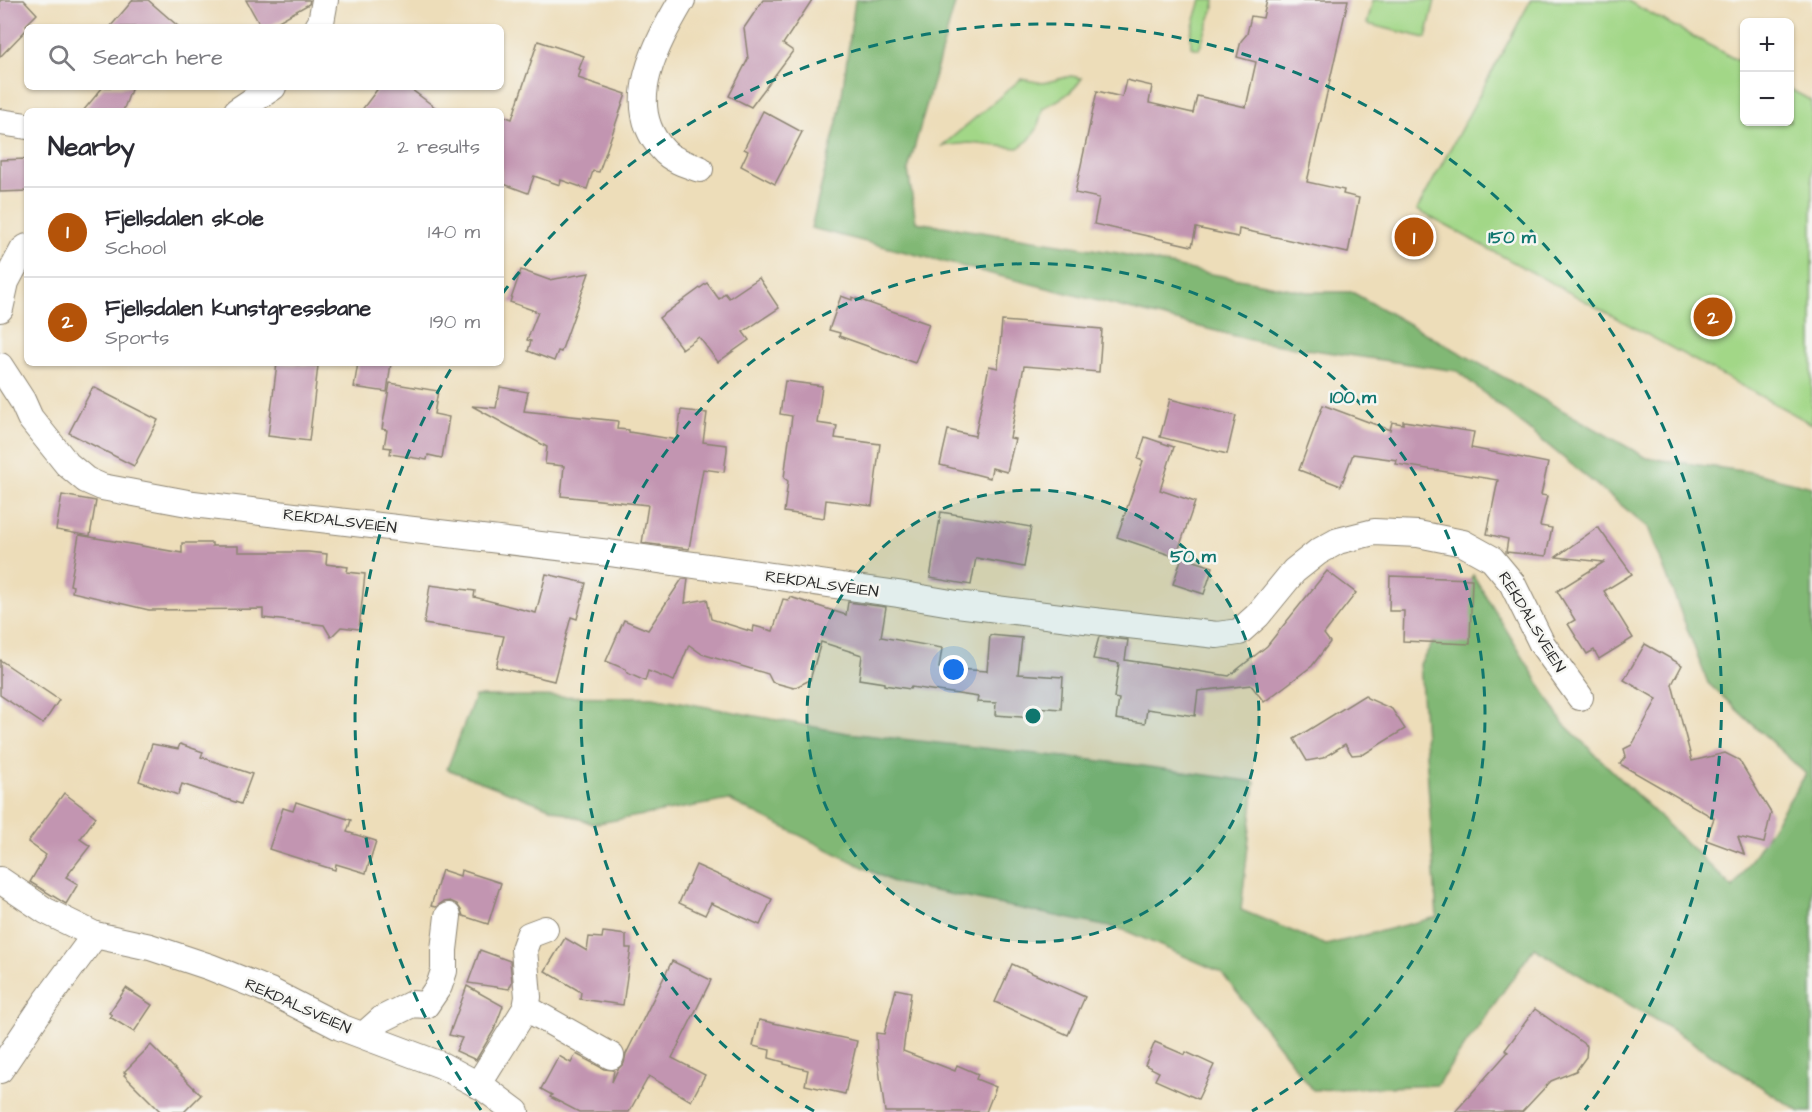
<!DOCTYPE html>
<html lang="en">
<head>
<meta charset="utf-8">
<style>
	body { margin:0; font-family:"Architects Daughter",sans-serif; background:#f2f2f3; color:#2b2b33 }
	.controls { position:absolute; right:18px; top:18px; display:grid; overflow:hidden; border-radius:9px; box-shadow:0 2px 4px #0004 }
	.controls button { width:54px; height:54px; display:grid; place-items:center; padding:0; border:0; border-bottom:2px solid #e1e1e2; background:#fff; color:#2b2b33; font:30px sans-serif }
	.you { position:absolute; left:954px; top:670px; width:21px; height:21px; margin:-15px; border:4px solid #fff; border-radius:50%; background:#1a73e8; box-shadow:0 0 0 9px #1a73e833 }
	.badge { display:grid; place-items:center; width:39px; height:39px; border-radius:50%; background:#b45309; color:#fff; font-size:20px; font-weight:700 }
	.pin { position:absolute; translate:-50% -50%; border:3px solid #fff; box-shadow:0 2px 6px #0006 }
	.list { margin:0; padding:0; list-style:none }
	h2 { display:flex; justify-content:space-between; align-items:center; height:78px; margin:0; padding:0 24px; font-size:26px }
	h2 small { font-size:20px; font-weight:400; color:#7c7c81 }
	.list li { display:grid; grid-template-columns:39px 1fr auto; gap:18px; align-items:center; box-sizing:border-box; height:90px; padding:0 24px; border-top:2px solid #e1e1e2 }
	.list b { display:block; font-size:22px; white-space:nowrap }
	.list p { margin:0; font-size:20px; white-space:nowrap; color:#7c7c81 }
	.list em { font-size:20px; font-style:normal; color:#7c7c81 }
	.icon { flex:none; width:33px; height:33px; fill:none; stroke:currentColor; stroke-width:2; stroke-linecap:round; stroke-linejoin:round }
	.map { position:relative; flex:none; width:1812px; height:1112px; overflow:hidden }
	.search { position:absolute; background:#fff; box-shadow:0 2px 4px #0004; left:24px; top:24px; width:480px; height:66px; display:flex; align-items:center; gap:15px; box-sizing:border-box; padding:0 21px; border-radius:9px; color:#7c7c81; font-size:22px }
	.panel { position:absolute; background:#fff; box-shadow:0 2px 4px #0004; left:24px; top:108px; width:480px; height:258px; border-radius:9px }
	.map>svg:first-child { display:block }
</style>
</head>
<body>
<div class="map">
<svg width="1812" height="1112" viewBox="0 0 1812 1112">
	<rect width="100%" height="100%" fill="#f6f6f2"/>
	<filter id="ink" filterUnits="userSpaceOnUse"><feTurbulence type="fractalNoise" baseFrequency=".0167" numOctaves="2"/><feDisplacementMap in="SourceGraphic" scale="12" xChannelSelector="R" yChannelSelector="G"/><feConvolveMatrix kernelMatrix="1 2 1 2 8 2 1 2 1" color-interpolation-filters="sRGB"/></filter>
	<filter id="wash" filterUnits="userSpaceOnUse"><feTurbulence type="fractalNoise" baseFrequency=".008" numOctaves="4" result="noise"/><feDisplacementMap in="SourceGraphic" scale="24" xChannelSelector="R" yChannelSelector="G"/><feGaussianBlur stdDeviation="1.35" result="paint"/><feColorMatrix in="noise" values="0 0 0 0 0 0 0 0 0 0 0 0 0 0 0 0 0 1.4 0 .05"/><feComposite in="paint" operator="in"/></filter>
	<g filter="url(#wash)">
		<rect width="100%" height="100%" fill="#edddb9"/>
		<g fill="#a2d787" stroke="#668159" stroke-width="1.5">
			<polygon points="1201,0 1215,0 1214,7 1199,49 1191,47 1191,33"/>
			<polygon points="1373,0 1435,0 1426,38 1367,24"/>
			<polygon points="1531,0 1626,0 1744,64 1744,122 1790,122 1790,89 1812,101 1812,424 1417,210"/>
			<path d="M1071 76 1082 78C1072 94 1059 100 1043 108L1037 129 1029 140 1018 148 969 143 942 146 1021 79 1043 83Z"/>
		</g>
		<polygon fill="#81b874" stroke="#567250" stroke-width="1.5" points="855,0 956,0 908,170 916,222 1118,253 1201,272 1307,292 1352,292 1647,458 1751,472 1812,487 1812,1112 1800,1112 1686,1038 1534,948 1437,1085 1313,1090 1221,972 1124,930 895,883 729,800 593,824 447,769 475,696 653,697 847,733 1128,764 1255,782 1241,910 1326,945 1437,917 1420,664 1473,575 1563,723 1733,888 1806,774 1708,683 1648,527 1457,371 1259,342 811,228 840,109"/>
		<g id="blocks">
			<g fill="#c295b1">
				<polygon points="0,0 24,0 37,14 26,25 27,29 0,57"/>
				<polygon points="133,0 148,0 179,27 110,27"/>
				<polygon points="246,0 310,0 309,4 268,27 261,27"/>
				<polygon points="763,0 812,0 783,44 793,51 751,107 729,96 748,59 744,28"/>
				<polygon points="1267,0 1348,0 1307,182 1344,190 1343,194 1359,198 1348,253 1239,229 1238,237 1196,228 1192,246 1094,224 1099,198 1075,193 1097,91 1122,97 1126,80 1152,86 1149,103 1193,113 1197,96 1246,107 1256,62 1237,57 1241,41 1247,34 1251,16 1263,18"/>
				<polygon points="538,41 584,56 579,69 581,70 578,78 626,94 599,172 593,171 587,189 561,180 560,185 534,176 528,193 501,183 501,115 512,119"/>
				<polygon points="103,87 132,87 123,111 83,111"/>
				<polygon points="379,87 408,87 440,111 361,111"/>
				<polygon points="763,111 802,132 775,184 741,166 748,151 744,149"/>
				<polygon points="27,159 27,191 0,192 0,160"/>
				<polygon points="521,270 549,280 589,273 561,352 558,351 554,361 528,351 531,341 527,340 538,312 510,302"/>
				<polygon points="759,278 779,308 743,332 749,340 718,362 699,337 682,349 659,318 707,283 719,299 725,293 729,298"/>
				<polygon points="841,296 852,300 852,297 929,324 915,363 839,336 840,333 829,330"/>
				<polygon points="1002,321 1102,329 1099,372 1024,366 1010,438 1015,439 1007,472 992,468 990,478 940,465 948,430 975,436 989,366 998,368"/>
				<polygon points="277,363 318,366 309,441 268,436"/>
				<polygon points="358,363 391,363 387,392 354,387"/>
				<polygon points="785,381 822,386 817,423 837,426 835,438 880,444 872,506 826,500 824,518 784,512 788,481 784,478 792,416 780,414"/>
				<polygon points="390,383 438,391 434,414 449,417 442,458 428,455 427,460 390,454 391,448 384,447 387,430 382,429"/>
				<polygon points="93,387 158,420 134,466 69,433"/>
				<polygon points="500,387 528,392 524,411 618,421 617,429 629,430 629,432 677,440 681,410 707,413 703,442 727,445 727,450 724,472 703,469 689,549 642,543 648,505 561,496 564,466 545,464 547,447 472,406 496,408"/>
				<polygon points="1170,399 1236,416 1227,454 1160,437"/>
				<polygon points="1323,405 1390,430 1392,422 1403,424 1403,421 1474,432 1471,448 1548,463 1541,495 1547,496 1540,526 1552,528 1546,556 1506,552 1508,539 1487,534 1498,480 1396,464 1397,460 1353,454 1341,486 1299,470"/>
				<polygon points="1145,437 1174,447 1160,490 1195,502 1176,557 1117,537 1143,461 1138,459"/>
				<polygon points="62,495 96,501 90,536 56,530"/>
				<polygon points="941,512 1031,527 1024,567 976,558 971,585 930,578"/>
				<polygon points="1598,527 1632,574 1604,591 1633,638 1599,659 1594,650 1587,654 1568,624 1575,620 1557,591 1604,562 1556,557"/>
				<polygon points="79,535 182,553 182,543 212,543 212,546 238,546 238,552 308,552 327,554 326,564 348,567 347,572 365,574 359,629 341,627 331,637 324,625 263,618 263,609 149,610 72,592 73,586 70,585"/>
				<polygon points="1182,557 1213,567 1204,594 1173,584"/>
				<polygon points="1327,571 1356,593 1324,634 1330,642 1312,666 1264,702 1251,685 1198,691 1195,716 1147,709 1145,723 1116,719 1119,699 1114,698 1119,663 1093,659 1099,637 1128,640 1125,660 1229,676 1267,646"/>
				<polygon points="546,574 586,583 577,619 571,617 554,681 496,667 504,636 424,624 430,585 475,591 474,597 536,613"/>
				<polygon points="1390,576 1472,579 1470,644 1403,641 1404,611 1389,611"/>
				<polygon points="682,579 688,579 685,603 707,599 711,619 753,632 754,626 773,631 783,599 788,600 790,597 846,615 848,602 886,607 881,637 942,648 939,668 987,671 990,635 1022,638 1018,674 1063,677 1061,709 1034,707 1033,718 995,715 996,703 977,702 978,697 911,687 910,689 884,685 884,683 859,679 862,655 821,642 810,680 794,688 772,682 768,674 702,654 689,645 674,681 648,671 645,681 627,673 625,669 606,661 624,620 648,630"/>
				<polygon points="1645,644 1682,665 1672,684 1692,761 1725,753 1739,760 1771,813 1764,843 1738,837 1744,854 1706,840 1714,818 1620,764 1626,756 1624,749 1632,745 1657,699 1624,680"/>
				<polygon points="0,660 59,700 43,724 0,695"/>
				<polygon points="1365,695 1367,698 1392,709 1405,729 1364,754 1352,755 1345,744 1323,758 1307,761 1294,739"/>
				<polygon points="152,744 178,749 180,744 203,752 201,757 252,774 241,804 182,784 178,795 139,781"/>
				<polygon points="64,793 96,817 80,839 90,846 66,877 78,884 66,904 30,882 46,855 28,842"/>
				<polygon points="296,802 351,820 347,832 376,841 366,873 336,864 335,870 269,849 283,808 293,811"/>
				<polygon points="696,865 772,899 760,925 711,903 705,915 679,903"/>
				<polygon points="442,870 460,876 461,870 501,883 488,924 463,916 461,910 457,904 450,901 443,902 436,907 431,906"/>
				<polygon points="603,932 626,935 626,948 631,948 623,1005 580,999 581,992 545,971 565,938 587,951 589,937 602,938"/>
				<polygon points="480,950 510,961 512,982 509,989 468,983"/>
				<polygon points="672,961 711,980 672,1058 705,1075 691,1101 649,1076 629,1112 579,1112 550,1097 552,1095 541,1089 559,1056 571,1063 576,1054 604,1069 614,1070 612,1082 618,1069 624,1063 626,1054"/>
				<polygon points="1012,964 1085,997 1068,1035 995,1002"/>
				<polygon points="467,986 503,1006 494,1030 476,1060 456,1051 462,1038 449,1035"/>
				<polygon points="126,988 152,1005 134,1032 110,1017 112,1015 109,1013"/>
				<polygon points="896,989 911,992 903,1051 955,1071 957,1065 978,1074 976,1079 996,1087 986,1112 885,1112 877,1055 876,1033 884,1034"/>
				<polygon points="1535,1009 1587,1046 1586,1057 1576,1071 1551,1081 1522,1112 1455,1112 1508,1052 1505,1050"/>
				<polygon points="759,1020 857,1041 845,1094 805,1085 808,1070 784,1064 784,1062 769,1058 770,1050 753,1046"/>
				<polygon points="1155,1042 1185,1055 1186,1052 1214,1065 1198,1099 1155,1080 1159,1072 1145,1065"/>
				<polygon points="151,1045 201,1095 184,1112 161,1112 124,1075 126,1073 124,1072"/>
			</g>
		</g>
	</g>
	<g filter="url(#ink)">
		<use href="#blocks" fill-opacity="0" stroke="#8c8472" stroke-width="1.5"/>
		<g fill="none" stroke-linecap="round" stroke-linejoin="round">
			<defs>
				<g id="street">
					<path d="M682 0C657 43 621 105 663 150 671 160 688 165 700 169"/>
					<polyline points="318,27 321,22 325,0"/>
					<polyline points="237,111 273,87"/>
					<polyline points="0,122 27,126"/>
					<polyline points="0,309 6,282 23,250 27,247"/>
					<polyline points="0,366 22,400 30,418 67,464 86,480 102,487 193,504 609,553 898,594 957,604 1085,620 1217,635 1239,632 1258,615 1294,571 1318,552 1338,541 1374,532 1418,534 1463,543 1492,559 1512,583 1542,644 1580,697"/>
					<polyline points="0,880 46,911 95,935 150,947 210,967 270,991 340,1027 441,1065 484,1088 516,1112"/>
					<polyline points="526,1008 611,1056"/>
					<polyline points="364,1035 382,1019 412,1004 426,1005 439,986 444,971 444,950 448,916"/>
					<polyline points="0,1070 45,1003 95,935"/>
					<polyline points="478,1085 526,1008 528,997 524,949 529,935 545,929"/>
				</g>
			</defs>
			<use href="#street" stroke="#8c8472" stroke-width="28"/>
			<use href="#street" stroke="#fff" stroke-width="26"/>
		</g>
	</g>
	<circle cx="1033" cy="716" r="226" fill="#0f766e" fill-opacity=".12"/>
	<g fill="none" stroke="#0f766e" stroke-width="3" stroke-dasharray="10 8">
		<circle cx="1033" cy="716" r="226"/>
		<path d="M814 1111A452 452 0 1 1 1252 1111"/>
		<path d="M481 1110A678 678 0 0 1 452 367M502 294A678 678 0 0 1 1585 1110"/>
	</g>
	<g text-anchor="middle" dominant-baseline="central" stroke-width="5" stroke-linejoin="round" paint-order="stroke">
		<g font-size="16" fill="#2b2b2b" stroke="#f6f6f2">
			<text transform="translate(340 521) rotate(7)">REKDALSVEIEN</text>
			<text transform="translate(822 584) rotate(8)">REKDALSVEIEN</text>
			<text transform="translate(1532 622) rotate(59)">REKDALSVEIEN</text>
			<text transform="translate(298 1006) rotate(24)">REKDALSVEIEN</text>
		</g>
	</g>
	<circle cx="1033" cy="716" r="9" fill="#0f766e" stroke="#f6f6f2" stroke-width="3"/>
	<g font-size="18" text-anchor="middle" font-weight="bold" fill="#0f766e" stroke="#f6f6f2" stroke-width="5" stroke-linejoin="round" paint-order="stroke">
		<text x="1512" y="243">150 m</text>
		<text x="1353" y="403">100 m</text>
		<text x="1193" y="562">50 m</text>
	</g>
</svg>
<div class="controls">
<button>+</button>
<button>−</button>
</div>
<div class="you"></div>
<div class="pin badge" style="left:1414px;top:237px">1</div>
<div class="pin badge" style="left:1713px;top:317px">2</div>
<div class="search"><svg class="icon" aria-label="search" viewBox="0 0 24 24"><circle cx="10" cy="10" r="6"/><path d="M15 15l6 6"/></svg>Search here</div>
<section class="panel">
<h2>Nearby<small>2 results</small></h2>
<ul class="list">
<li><span class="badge">1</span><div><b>Fjellsdalen skole</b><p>School</p></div><em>140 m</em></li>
<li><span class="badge">2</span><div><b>Fjellsdalen kunstgressbane</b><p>Sports</p></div><em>190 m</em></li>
</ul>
</section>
</div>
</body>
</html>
